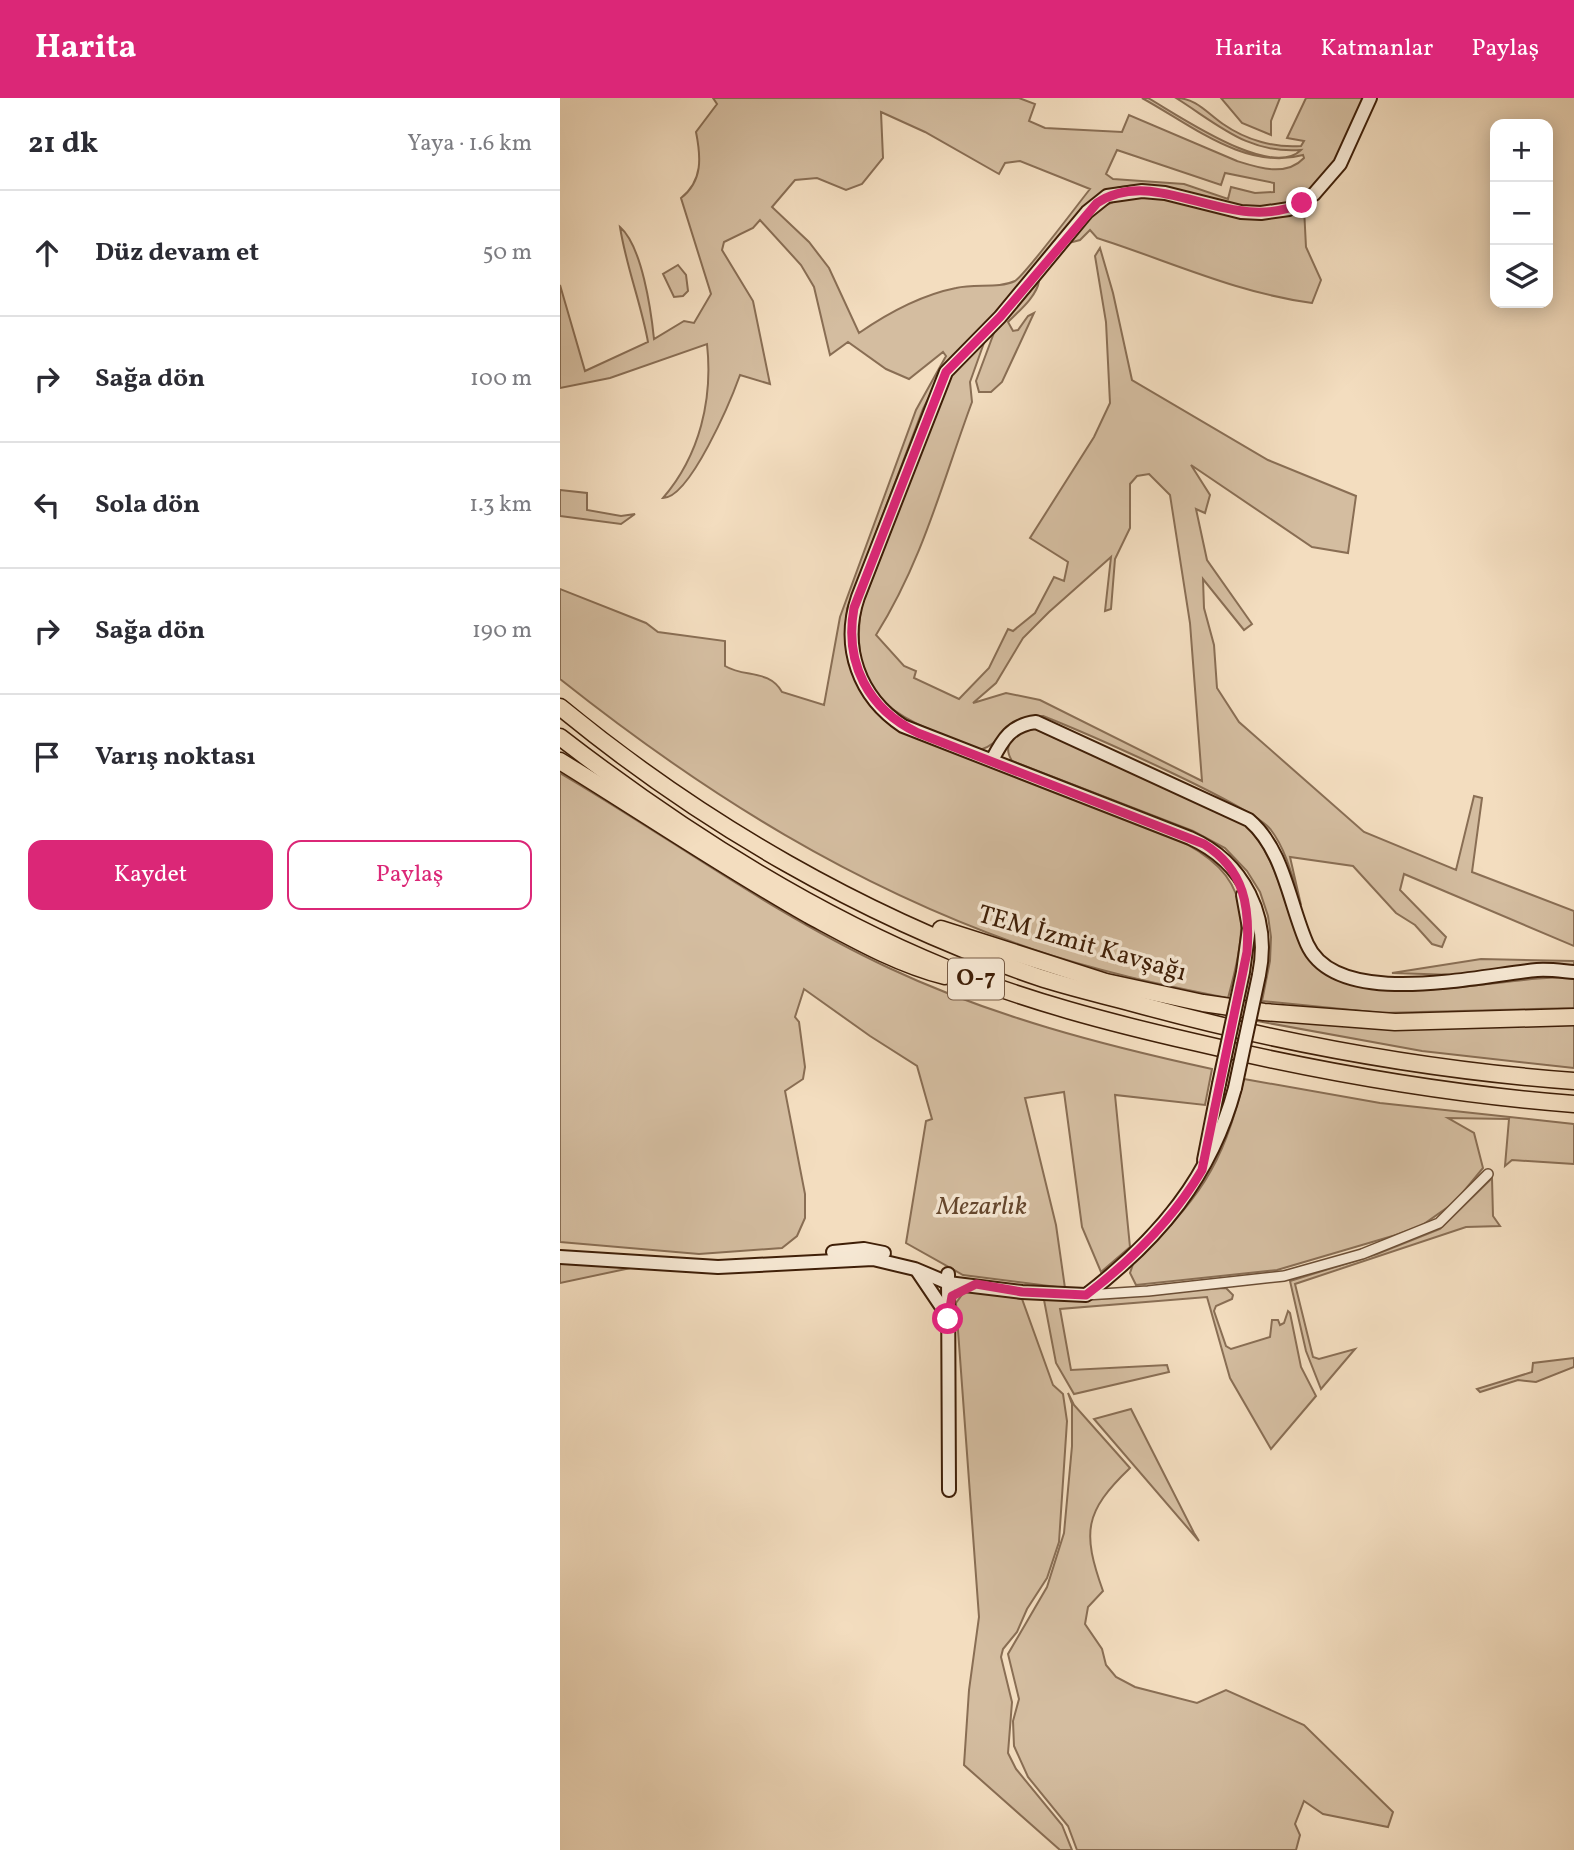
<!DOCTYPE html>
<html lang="tr">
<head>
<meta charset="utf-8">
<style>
	body { margin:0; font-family:Vollkorn,serif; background:#f2f2f3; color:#2b2b33 }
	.controls { position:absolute; right:21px; top:21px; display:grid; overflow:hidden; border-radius:14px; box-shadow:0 4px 18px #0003 }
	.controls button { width:63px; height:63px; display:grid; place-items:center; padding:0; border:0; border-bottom:2px solid #e1e1e2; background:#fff; color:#2b2b33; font:35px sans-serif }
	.stop { position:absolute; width:21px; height:21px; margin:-16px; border:5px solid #db2777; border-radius:50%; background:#fff }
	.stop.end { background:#db2777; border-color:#fff; box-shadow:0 2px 7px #0008 }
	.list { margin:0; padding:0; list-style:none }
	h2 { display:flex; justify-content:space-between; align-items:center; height:91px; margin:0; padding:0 28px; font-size:30px }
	h2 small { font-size:23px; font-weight:400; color:#7c7c81 }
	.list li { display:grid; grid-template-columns:46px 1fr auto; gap:21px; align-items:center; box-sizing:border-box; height:126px; padding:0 28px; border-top:2px solid #e1e1e2 }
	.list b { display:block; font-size:26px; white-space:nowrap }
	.list em { font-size:23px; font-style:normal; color:#7c7c81 }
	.actions { display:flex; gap:14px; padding:21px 28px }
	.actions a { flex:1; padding:16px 0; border:2px solid #db2777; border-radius:14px; text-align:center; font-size:24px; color:#db2777 }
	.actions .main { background:#db2777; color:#fff }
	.icon { flex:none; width:38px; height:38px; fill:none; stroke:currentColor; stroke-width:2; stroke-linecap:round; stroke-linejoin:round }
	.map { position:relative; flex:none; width:1014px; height:1752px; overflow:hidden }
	header { display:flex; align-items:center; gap:42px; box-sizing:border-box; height:98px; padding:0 35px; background:#db2777; color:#fff }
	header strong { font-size:33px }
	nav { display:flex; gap:38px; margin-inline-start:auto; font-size:24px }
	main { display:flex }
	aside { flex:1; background:#fff }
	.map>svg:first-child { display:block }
</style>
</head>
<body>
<header>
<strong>Harita</strong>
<nav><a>Harita</a><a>Katmanlar</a><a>Paylaş</a></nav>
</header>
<main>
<aside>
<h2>21 dk<small>Yaya · 1.6 km</small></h2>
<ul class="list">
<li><svg class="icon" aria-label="ahead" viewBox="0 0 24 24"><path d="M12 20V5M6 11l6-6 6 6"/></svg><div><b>Düz devam et</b></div><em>50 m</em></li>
<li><svg class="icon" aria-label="right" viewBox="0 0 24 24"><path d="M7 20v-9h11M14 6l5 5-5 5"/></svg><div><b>Sağa dön</b></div><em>100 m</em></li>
<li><svg class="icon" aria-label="left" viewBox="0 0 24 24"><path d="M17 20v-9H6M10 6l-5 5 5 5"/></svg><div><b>Sola dön</b></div><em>1.3 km</em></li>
<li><svg class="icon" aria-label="right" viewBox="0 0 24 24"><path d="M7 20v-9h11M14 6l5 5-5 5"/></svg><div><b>Sağa dön</b></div><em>190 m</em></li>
<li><svg class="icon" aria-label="arrive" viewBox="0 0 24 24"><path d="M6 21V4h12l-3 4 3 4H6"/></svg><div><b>Varış noktası</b></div></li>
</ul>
<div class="actions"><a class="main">Kaydet</a><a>Paylaş</a></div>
</aside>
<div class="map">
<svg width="1014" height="1752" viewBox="0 0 1014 1752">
	<rect width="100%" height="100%" fill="#f3ddbf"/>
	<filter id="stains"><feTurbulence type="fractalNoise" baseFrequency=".00286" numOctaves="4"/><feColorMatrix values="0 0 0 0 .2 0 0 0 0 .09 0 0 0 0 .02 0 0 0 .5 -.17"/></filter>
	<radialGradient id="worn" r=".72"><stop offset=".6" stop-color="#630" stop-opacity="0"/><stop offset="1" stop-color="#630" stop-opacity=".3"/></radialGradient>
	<g fill="#d4bda0" stroke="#896e54" stroke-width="2" fill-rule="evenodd">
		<path d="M153 0H459L475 6 469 23 485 30 562 34 569 17 677 63C699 70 726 79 744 60L743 57C685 73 630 26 582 0H588C618 17 711 82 741 52 688 56 659 27 616 0 636 0 647 15 663 26 686 42 714 50 741 48L744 43 727 40 746 0H804C794 22 786 48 773 68 702 171 602 48 532 102L428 227 385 268 363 311 287 511C283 558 296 601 334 630L613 739C694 777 689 823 668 900 602 887 536 873 472 851 295 790 146 697 0 581V491L86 525 98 534 165 543V568C185 580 209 571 222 594L264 607 280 519 356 312 386 258 383 254 349 281 326 271 288 244 270 257 254 189 241 167 200 122 193 130 164 144 162 152 193 203 210 286 180 277C171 302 130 400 103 400 140 357 153 301 147 246L50 280 0 290V187L25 273 88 244C81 205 66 168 60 129 82 148 91 212 94 241L124 223 134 225 151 196 121 100C143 83 141 59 136 34L157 6ZM321 14 365 34 439 76 445 65 460 63 530 91C518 106 465 177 455 183 438 191 415 185 396 190 361 197 328 215 299 235L269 170 249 144 212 109 235 82 257 80 286 92 302 86 323 60ZM557 52 661 87 665 75 714 85V94L695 95 671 89 668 101 624 86 553 81 546 76Z"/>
		<polygon points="661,0 720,0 711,23 711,37 682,25"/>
		<path d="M578 96 623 104 735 114 744 110 746 149 761 182 752 205C677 195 609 163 537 140L530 132 520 142 509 145C528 113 543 105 578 96Z"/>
		<path d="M540 150 553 195 572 282 708 362 796 398 788 455 752 449 631 367 650 397 645 415 636 411 647 462 692 526 684 532 643 481 644 510 654 547 657 590 679 624 804 734 896 772 914 698 922 700 912 774 1014 813V848L844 776 840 792 886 839 882 849 872 846 855 827 836 815 793 768 730 759 741 807C733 782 727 753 711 732 692 707 521 633 483 618 436 619 448 644 420 652 344 621 287 609 301 510L392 274 425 242 410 284 412 304C382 385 363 462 316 537L344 568 356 573 354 580 399 601 429 570 448 531 453 533 475 515 494 479 504 483 508 464 470 440 534 339 550 305 546 224 535 158ZM589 376 610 397 630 525 642 683 480 602 446 595 413 605 436 585 463 540 489 514 551 459 545 513 551 511 555 461 570 430V386L577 378Z"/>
		<polygon points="118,167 126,177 128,193 123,198 114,199 103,176"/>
		<path d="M479 183C477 198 459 213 448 224L453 233 458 232 468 218 474 215 442 284 431 294H419L416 283 435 232Z"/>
		<polygon points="0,392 27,395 27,412 61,418 75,416 61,426 0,418"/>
		<path d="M473 630 676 719C717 751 721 800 740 845 777 929 943 874 1014 880V910L822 915 702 903 710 863 711 839 708 818 700 794 687 773 665 750 633 733 452 663C441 645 455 634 473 630Z"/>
		<path d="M0 675C109 739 213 816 329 870 431 918 542 947 652 971L645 1007 555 997 570 1149 541 1174 522 1129 504 994 465 1000 496 1127 505 1190 403 1177 346 1145 366 1023 372 1021 357 968 310 938 244 891 235 919 239 924 245 969 243 981 225 993 245 1096V1120L237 1138 222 1150 139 1156 0 1144Z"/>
		<polygon points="921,861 1014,863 1014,868 981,866 895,877 832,875"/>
		<polygon points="698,919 1014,925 1014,970 862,953 697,923"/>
		<path d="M684 981 820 1005 1014 1026V1066L952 1062 945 1068 949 1021 888 1020 914 1035 923 1070 895 1104 861 1128 836 1137 717 1172 576 1187 570 1175 573 1166C638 1101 662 1072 684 981Z"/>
		<polygon points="932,1080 933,1118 940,1128 906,1129 735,1186 753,1259 759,1261 795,1251 761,1291 746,1253 730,1183 817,1156 880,1131"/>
		<polygon points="0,1159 80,1168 0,1185"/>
		<polygon points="642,1191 666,1190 673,1197 672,1201 656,1208 654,1213 666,1248 671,1251 710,1239 712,1222 718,1222 720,1227 724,1225 728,1213 730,1215 741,1269 756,1298 711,1351 670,1280 647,1199 500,1211 511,1272 607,1267 609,1274 514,1296 496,1265 484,1202 556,1200"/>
		<polygon points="412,1193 462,1201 493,1287 503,1296 507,1323 499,1444 487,1480 467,1511 457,1534 443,1551 441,1559 452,1604 448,1655 456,1671 502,1727 512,1752 500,1752 404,1667 409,1592 419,1519 396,1205 404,1194"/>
		<polygon points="1014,1260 1014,1269 976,1284 958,1282 920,1294 917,1291 972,1274 973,1265"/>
		<path d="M508 1295 514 1307 570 1370C524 1414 522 1434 543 1493L528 1509 525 1526 542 1551 546 1567 556 1579 575 1589 637 1605 666 1592 744 1627 833 1714 828 1729 763 1716 744 1703 735 1726 740 1737 736 1752H517L508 1728 468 1679 454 1648 453 1623 459 1601 448 1556 487 1489 504 1435 512 1348V1306Z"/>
		<polygon points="571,1311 634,1435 639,1443 534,1321"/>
	</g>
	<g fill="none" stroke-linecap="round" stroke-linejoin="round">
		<defs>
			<polyline id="street" points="526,1197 588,1193 724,1178 802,1156 879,1125 928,1076"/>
			<g id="secondary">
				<path d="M432 662C443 641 451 627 476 624L689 722C724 752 729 805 747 846 777 913 920 877 977 872 989 871 1002 873 1014 874"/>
				<polyline points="683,797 689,830 683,874"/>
				<path d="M699 877C711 819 684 764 630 740L343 628C299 599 281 549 298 499L386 274 440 219 527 114 547 98 582 93 605 95 681 114 701 115 729 111 754 96 780 66 810 0"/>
				<polyline points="644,1062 659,986"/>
				<polyline points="273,1154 304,1151 324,1155"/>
				<path d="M0 1159 158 1169 313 1161 355 1171 388 1185 462 1194 526 1197C599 1141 651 1079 675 990"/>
				<polyline points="358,1174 385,1214"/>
				<polyline points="388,1176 389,1392"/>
			</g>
			<g id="highway">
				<path d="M0 609C141 725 305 820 478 879 508 889 539 896 569 904 714 944 864 972 1014 983"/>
				<path d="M0 639C119 731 247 813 386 870 466 903 551 925 634 944 760 974 885 996 1014 1006"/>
				<path d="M0 663C83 714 164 769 249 817 292 840 337 866 385 878"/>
				<polyline points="381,831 546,884 643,905 704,914 835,924 1014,919"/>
			</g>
		</defs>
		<use href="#street" stroke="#6b4e35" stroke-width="12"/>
		<use href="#secondary" stroke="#3e1e07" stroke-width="16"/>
		<use href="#highway" stroke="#3e1e07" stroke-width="19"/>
		<use href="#street" stroke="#f7e9d5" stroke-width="9"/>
		<use href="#secondary" stroke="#f7e9d5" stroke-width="12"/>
		<use href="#highway" stroke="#f3ddbf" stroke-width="16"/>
		<defs>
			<g id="secondary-bridge">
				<polyline points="659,986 683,874"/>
				<polyline points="675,990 699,877"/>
			</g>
		</defs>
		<use href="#secondary-bridge" stroke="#3e1e07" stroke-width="16" stroke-linecap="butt"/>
		<use href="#secondary-bridge" stroke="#f7e9d5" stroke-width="12"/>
	</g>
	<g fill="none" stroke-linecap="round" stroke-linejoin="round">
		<path stroke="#db2777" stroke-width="9" d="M388 1221 392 1198 416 1186 462 1194 526 1197C572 1162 613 1121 642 1072L687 854C690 809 685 772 644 746L358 635C308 611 284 565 294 510L386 274 440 219 537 105C598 65 670 139 742 105"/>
	</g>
	<g text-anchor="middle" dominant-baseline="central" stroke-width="7" stroke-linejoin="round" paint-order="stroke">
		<rect fill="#f7e9d5" stroke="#765b45" stroke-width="2" x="388" y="860.5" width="56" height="41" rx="5"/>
		<g font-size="24" font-weight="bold" fill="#3e1e07">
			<text x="416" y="881">O-7</text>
		</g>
		<g font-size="26" fill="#3e1e07" stroke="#f7e9d5">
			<text transform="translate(522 846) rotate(16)">TEM İzmit Kavşağı</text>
		</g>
		<g font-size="26" font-style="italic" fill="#64462d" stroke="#f7e9d5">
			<text x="422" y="1109">Mezarlık</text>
		</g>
	</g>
	<rect width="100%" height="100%" filter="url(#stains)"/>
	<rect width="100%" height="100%" fill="url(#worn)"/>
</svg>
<div class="controls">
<button>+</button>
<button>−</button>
<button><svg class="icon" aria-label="layers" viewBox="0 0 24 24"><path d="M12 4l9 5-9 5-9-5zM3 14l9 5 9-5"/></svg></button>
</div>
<div class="stop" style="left:388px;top:1221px"></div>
<div class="stop end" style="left:742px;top:105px"></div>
</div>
</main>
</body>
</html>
